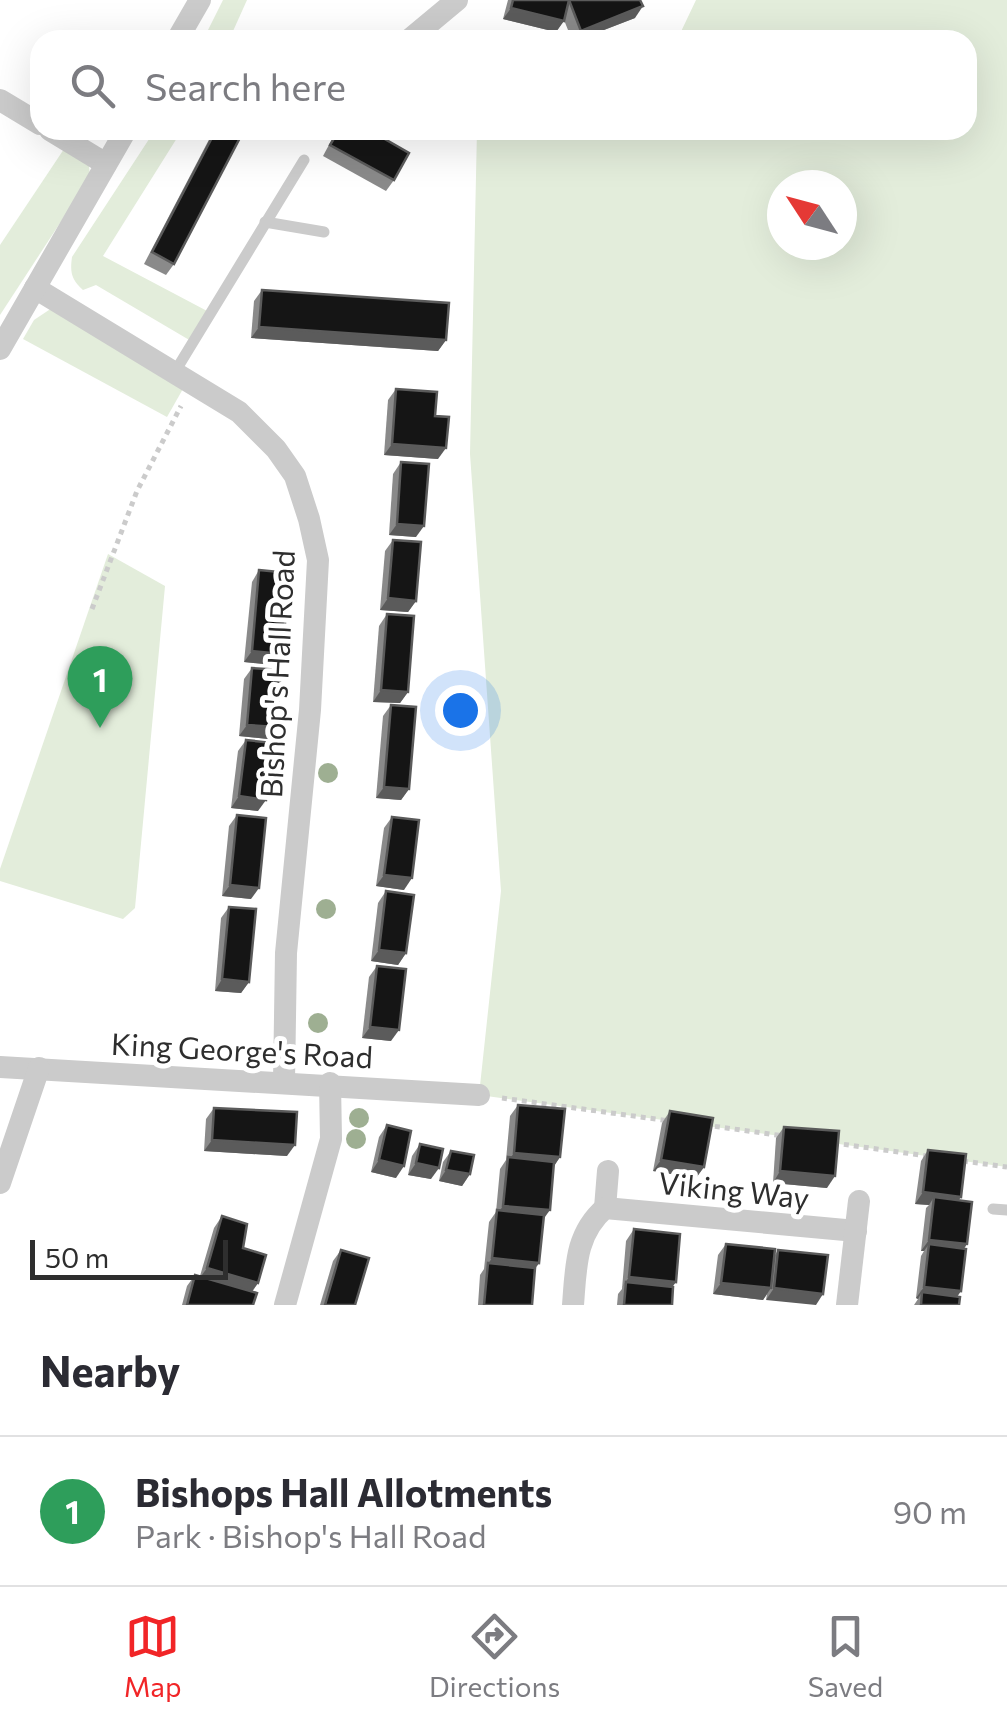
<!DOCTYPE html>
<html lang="en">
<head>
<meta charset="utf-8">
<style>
	body { margin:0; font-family:Commissioner,sans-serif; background:#f7f7f7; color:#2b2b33 }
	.compass { position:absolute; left:767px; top:170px; width:90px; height:90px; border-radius:50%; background:#fff; box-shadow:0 10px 40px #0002; rotate:306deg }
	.scale { position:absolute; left:30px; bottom:25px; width:198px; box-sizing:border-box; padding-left:10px; border:5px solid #2e2e2e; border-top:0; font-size:28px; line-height:35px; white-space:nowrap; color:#2e2e2e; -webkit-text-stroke:8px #fff; paint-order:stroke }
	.you { position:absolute; left:460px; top:710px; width:35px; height:35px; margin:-25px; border:8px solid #fff; border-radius:50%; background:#1a73e8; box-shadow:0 0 0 15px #1a73e833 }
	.badge { display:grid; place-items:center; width:65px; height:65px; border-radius:50%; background:#f12527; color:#fff; font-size:32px; font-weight:700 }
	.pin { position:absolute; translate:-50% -82px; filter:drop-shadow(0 2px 5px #0008) }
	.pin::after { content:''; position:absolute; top:52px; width:35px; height:30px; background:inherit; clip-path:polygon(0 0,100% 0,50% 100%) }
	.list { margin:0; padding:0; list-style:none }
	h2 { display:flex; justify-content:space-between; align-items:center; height:130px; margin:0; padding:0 40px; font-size:42px }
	h2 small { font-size:32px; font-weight:400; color:#7c7c81 }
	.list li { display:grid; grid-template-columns:65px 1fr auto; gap:30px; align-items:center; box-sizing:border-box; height:150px; padding:0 40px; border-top:2px solid #e1e1e2 }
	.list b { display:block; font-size:38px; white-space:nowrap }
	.list p { margin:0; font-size:32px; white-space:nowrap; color:#7c7c81 }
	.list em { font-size:32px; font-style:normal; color:#7c7c81 }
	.icon { flex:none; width:55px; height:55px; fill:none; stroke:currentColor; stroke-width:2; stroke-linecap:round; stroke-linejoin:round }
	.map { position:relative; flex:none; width:1007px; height:1305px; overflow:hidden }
	.search { position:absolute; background:#fff; box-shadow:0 10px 40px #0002; left:30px; right:30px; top:30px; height:110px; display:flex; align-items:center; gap:25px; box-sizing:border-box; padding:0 35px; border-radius:30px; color:#7c7c81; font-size:38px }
	.sheet { height:280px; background:#fff }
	nav { display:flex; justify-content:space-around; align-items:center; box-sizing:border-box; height:140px; border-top:2px solid #e1e1e2; background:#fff; font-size:28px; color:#7c7c81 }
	nav a { display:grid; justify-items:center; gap:5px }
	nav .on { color:#f12527 }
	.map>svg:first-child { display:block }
</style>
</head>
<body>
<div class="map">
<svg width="1007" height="1305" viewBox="0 0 1007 1305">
	<rect width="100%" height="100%" fill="#fff"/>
	<g fill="#e3eddb" fill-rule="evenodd">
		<polygon points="223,0 247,0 229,40 203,40"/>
		<path d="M696 0H1007V1167L479 1095 501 891 470 454 477 130H967V40H677ZM782 185H842V245H782Z"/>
		<path d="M155 130H182L103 256 209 312 191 341 96 285 83 290C71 279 70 272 72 257Z"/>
		<polygon points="68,143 89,166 90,177 0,315 0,245"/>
		<polygon points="52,308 188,380 167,417 23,339 34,320"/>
		<polygon points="108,554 165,586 135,908 123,919 0,881 0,869"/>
	</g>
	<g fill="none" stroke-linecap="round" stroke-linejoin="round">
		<g stroke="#cbcbcb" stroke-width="5" stroke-dasharray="5 5" stroke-linecap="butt">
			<polyline points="92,609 137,491 181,406"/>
			<polyline points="502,1098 670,1121"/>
			<polyline points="705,1125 784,1136"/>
			<polyline points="834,1143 927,1156"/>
			<polyline points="963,1161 1007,1167"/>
		</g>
		<g stroke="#cbcbcb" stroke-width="11">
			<polyline points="265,222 324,232"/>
			<polyline points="176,370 304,160"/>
			<polyline points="993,1209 1007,1210"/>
		</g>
		<g stroke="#cbcbcb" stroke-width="22">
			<polyline points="177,40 200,0"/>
			<polyline points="409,40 457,0"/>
			<polyline points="0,100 40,124"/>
			<polyline points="50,130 106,164"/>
			<polyline points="35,288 239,412 276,449 295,476 309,519 318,560 310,710 286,953 284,1081"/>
			<polyline points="0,349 126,130"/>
			<polyline points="0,1067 479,1095"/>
			<polyline points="0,1183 39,1068"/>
			<polyline points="605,1208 608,1171"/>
			<polyline points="285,1305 331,1139 330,1083"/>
			<path d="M573 1305C576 1268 575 1234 605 1208L856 1231"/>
			<polyline points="847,1305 859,1201"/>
		</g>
	</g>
	<g fill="#9eaf92">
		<circle cx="328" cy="773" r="10"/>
		<circle cx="326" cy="909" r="10"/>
		<circle cx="318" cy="1023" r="10"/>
		<circle cx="359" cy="1118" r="10"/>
		<circle cx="356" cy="1139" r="10"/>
	</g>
	<g fill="#8a8a8a">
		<polygon points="508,0 569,0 635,18 578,40 572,40 564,20 556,32 503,19"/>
		<polygon points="214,130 244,130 174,264 166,275 144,264"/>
		<polygon points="337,130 369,130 394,180 386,191 323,156"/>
		<polygon points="262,290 446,340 438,351 251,338 254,301"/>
		<polygon points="396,389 435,416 438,459 384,455 388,400"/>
		<polygon points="401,462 416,537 389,535 393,474"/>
		<polygon points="393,540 416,601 408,612 380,610 385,551"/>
		<polygon points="259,570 274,665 244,662 252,582"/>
		<polygon points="387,614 408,692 400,703 373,702 379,626"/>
		<polygon points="252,668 268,739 239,736 244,679"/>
		<polygon points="391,705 409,789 401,800 376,798 383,716"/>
		<polygon points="246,740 258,811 231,808 238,751"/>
		<polygon points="237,815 251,899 222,896 229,826"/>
		<polygon points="392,817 404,890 376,886 384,828"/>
		<polygon points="386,891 406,953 398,965 371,961 378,903"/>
		<polygon points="229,907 249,982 241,993 215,991 221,918"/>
		<polygon points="377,966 391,1041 362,1038 369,977"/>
		<polygon points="518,1105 560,1157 554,1166 543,1220 539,1263 535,1269 532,1305 478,1305 480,1275 484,1269 489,1222 496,1212 500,1169 506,1160 510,1116"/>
		<polygon points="214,1108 287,1156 204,1151 206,1119"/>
		<polygon points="670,1111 704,1167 696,1178 653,1171 662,1123"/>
		<polygon points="387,1125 396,1178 371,1172 379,1137"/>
		<polygon points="784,1127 827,1188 773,1183 776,1138"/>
		<polygon points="420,1144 431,1179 408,1175 412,1156"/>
		<polygon points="928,1150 959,1200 967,1244 964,1249 957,1296 959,1305 914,1305 918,1299 916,1298 921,1256 924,1251 921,1251 926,1208 929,1205 915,1204 921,1161"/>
		<polygon points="451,1151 470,1174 462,1186 439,1181 443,1162"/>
		<polygon points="222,1216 243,1248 258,1283 252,1292 253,1305 182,1305 187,1286 195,1275 200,1276 214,1228"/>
		<polygon points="634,1229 672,1287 672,1305 617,1305 618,1294 622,1289 626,1241"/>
		<polygon points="726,1244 775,1255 778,1250 828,1255 766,1300 767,1294 763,1300 713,1294 718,1255"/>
		<polygon points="341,1250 355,1305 320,1305 333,1261"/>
	</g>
	<g fill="#5b5b5b">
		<polygon points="643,6 635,18 578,40 574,40 581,31"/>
		<polygon points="511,8 564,21 556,32 503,19"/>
		<polygon points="259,327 446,340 438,351 251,338"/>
		<polygon points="392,444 446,448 438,459 384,455"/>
		<polygon points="397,524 424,526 416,537 389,535"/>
		<polygon points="388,598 416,601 408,612 380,610"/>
		<polygon points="252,651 282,654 274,665 244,662"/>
		<polygon points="381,690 408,692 400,703 373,702"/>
		<polygon points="247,725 276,727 268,739 239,736"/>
		<polygon points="384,787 409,789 401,800 376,798"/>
		<polygon points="239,796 266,800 258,811 231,808"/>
		<polygon points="384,875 412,878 404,890 376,886"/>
		<polygon points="230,885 259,888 251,899 222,896"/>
		<polygon points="379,950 406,953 398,965 371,961"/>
		<polygon points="222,979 249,982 241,993 215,991"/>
		<polygon points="370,1027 399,1030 391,1041 362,1038"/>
		<polygon points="212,1140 295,1145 287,1156 204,1151"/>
		<polygon points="514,1153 560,1157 552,1169 506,1164"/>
		<polygon points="379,1160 404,1166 396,1178 371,1172"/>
		<polygon points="661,1160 704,1167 696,1178 653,1171"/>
		<polygon points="416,1163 439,1168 431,1179 408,1175"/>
		<polygon points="446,1170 470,1174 462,1186 439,1181"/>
		<polygon points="780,1171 835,1176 827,1188 773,1183"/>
		<polygon points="923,1192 961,1197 953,1208 934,1197 929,1205 915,1204"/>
		<polygon points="503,1206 550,1210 542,1221 495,1217"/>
		<polygon points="929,1240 967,1244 959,1255 929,1244 924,1251 921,1251"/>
		<polygon points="492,1258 539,1263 531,1274 488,1264"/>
		<polygon points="207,1268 258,1283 250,1294 199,1279"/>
		<polygon points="629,1277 676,1282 668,1293 626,1282 621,1289"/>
		<polygon points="721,1283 771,1288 763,1300 713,1294"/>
		<polygon points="924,1287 961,1291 953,1303 922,1292 918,1299 916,1298"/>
		<polygon points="774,1288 823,1294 816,1305 766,1300"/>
	</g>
	<g fill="#151515" stroke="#5b5b5b" stroke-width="2.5">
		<polygon points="513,0 569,0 564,21 511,8"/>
		<polygon points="569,0 640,0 643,6 581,31"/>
		<polygon points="216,130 244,130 174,264 152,252"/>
		<polygon points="339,130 369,130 409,153 394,180 330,145"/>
		<polygon points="262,290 449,303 446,340 259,327"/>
		<polygon points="396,389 437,392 435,416 449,417 446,448 392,444"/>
		<polygon points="401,462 429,464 424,526 397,524"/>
		<polygon points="393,540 421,542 416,601 388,598"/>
		<polygon points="259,570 290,573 282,654 252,651"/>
		<polygon points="387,614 414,616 408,692 381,690"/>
		<polygon points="252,668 281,670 276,727 247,725"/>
		<polygon points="391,705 416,707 409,789 384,787"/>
		<polygon points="246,740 273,743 266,800 239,796"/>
		<polygon points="237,815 266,818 259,888 230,885"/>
		<polygon points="392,817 419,820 412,878 384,875"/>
		<polygon points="386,891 414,895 406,953 379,950"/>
		<polygon points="229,907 256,909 249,982 222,979"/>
		<polygon points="377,966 406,969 399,1030 370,1027"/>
		<polygon points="518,1105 565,1109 560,1157 514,1153"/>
		<polygon points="214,1108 297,1112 295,1145 212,1140"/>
		<polygon points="670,1111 713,1118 704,1167 661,1160"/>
		<polygon points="387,1125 411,1131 404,1166 379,1160"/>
		<polygon points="784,1127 839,1131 835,1176 780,1171"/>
		<polygon points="420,1144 443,1149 439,1168 416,1163"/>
		<polygon points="928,1150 966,1154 961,1197 923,1192"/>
		<polygon points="451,1151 474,1155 470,1174 446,1170"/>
		<polygon points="508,1157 554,1162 550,1210 503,1206"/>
		<polygon points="934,1197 972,1202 967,1244 929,1240"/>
		<polygon points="497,1210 544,1215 539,1263 492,1258"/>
		<polygon points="222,1216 247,1224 243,1248 266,1255 258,1283 207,1268"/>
		<polygon points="634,1229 680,1234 676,1282 629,1277"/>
		<polygon points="726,1244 775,1249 771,1288 721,1283"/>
		<polygon points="929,1244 966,1249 961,1291 924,1287"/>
		<polygon points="341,1250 369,1258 355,1305 325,1305"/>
		<polygon points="778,1250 828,1255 823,1294 774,1288"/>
		<polygon points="488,1263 535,1268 532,1305 484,1305"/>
		<polygon points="195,1275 257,1293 253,1305 187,1305"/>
		<polygon points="626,1282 673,1287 672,1305 624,1305"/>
		<polygon points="922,1292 960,1297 959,1305 921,1305"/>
	</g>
	<g text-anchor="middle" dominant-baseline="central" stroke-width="10" stroke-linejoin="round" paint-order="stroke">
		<g font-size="30" fill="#2e2e2e" stroke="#fff">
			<text transform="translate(276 674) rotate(-87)">Bishop's Hall Road</text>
			<text transform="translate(242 1049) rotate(3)">King George's Road</text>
			<text transform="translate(734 1189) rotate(6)">Viking Way</text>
		</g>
	</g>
</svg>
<svg class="compass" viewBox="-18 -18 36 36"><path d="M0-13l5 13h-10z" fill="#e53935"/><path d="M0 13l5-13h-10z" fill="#7c7c81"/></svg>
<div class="scale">50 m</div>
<div class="you"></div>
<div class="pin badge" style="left:100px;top:728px;background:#2e9e5b">1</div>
<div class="search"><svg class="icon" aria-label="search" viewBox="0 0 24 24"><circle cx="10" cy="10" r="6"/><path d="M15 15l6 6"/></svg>Search here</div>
</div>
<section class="sheet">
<h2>Nearby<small></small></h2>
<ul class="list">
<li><span class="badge" style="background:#2e9e5b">1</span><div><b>Bishops Hall Allotments</b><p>Park · Bishop's Hall Road</p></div><em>90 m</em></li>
</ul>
</section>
<nav>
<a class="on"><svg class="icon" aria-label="map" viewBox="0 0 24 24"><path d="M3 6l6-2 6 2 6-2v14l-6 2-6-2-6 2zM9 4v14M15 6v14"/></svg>Map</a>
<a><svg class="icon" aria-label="directions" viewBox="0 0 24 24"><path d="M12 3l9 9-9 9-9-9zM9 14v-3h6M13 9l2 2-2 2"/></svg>Directions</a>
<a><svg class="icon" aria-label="saved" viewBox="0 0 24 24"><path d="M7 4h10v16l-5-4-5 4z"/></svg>Saved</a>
</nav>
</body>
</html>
